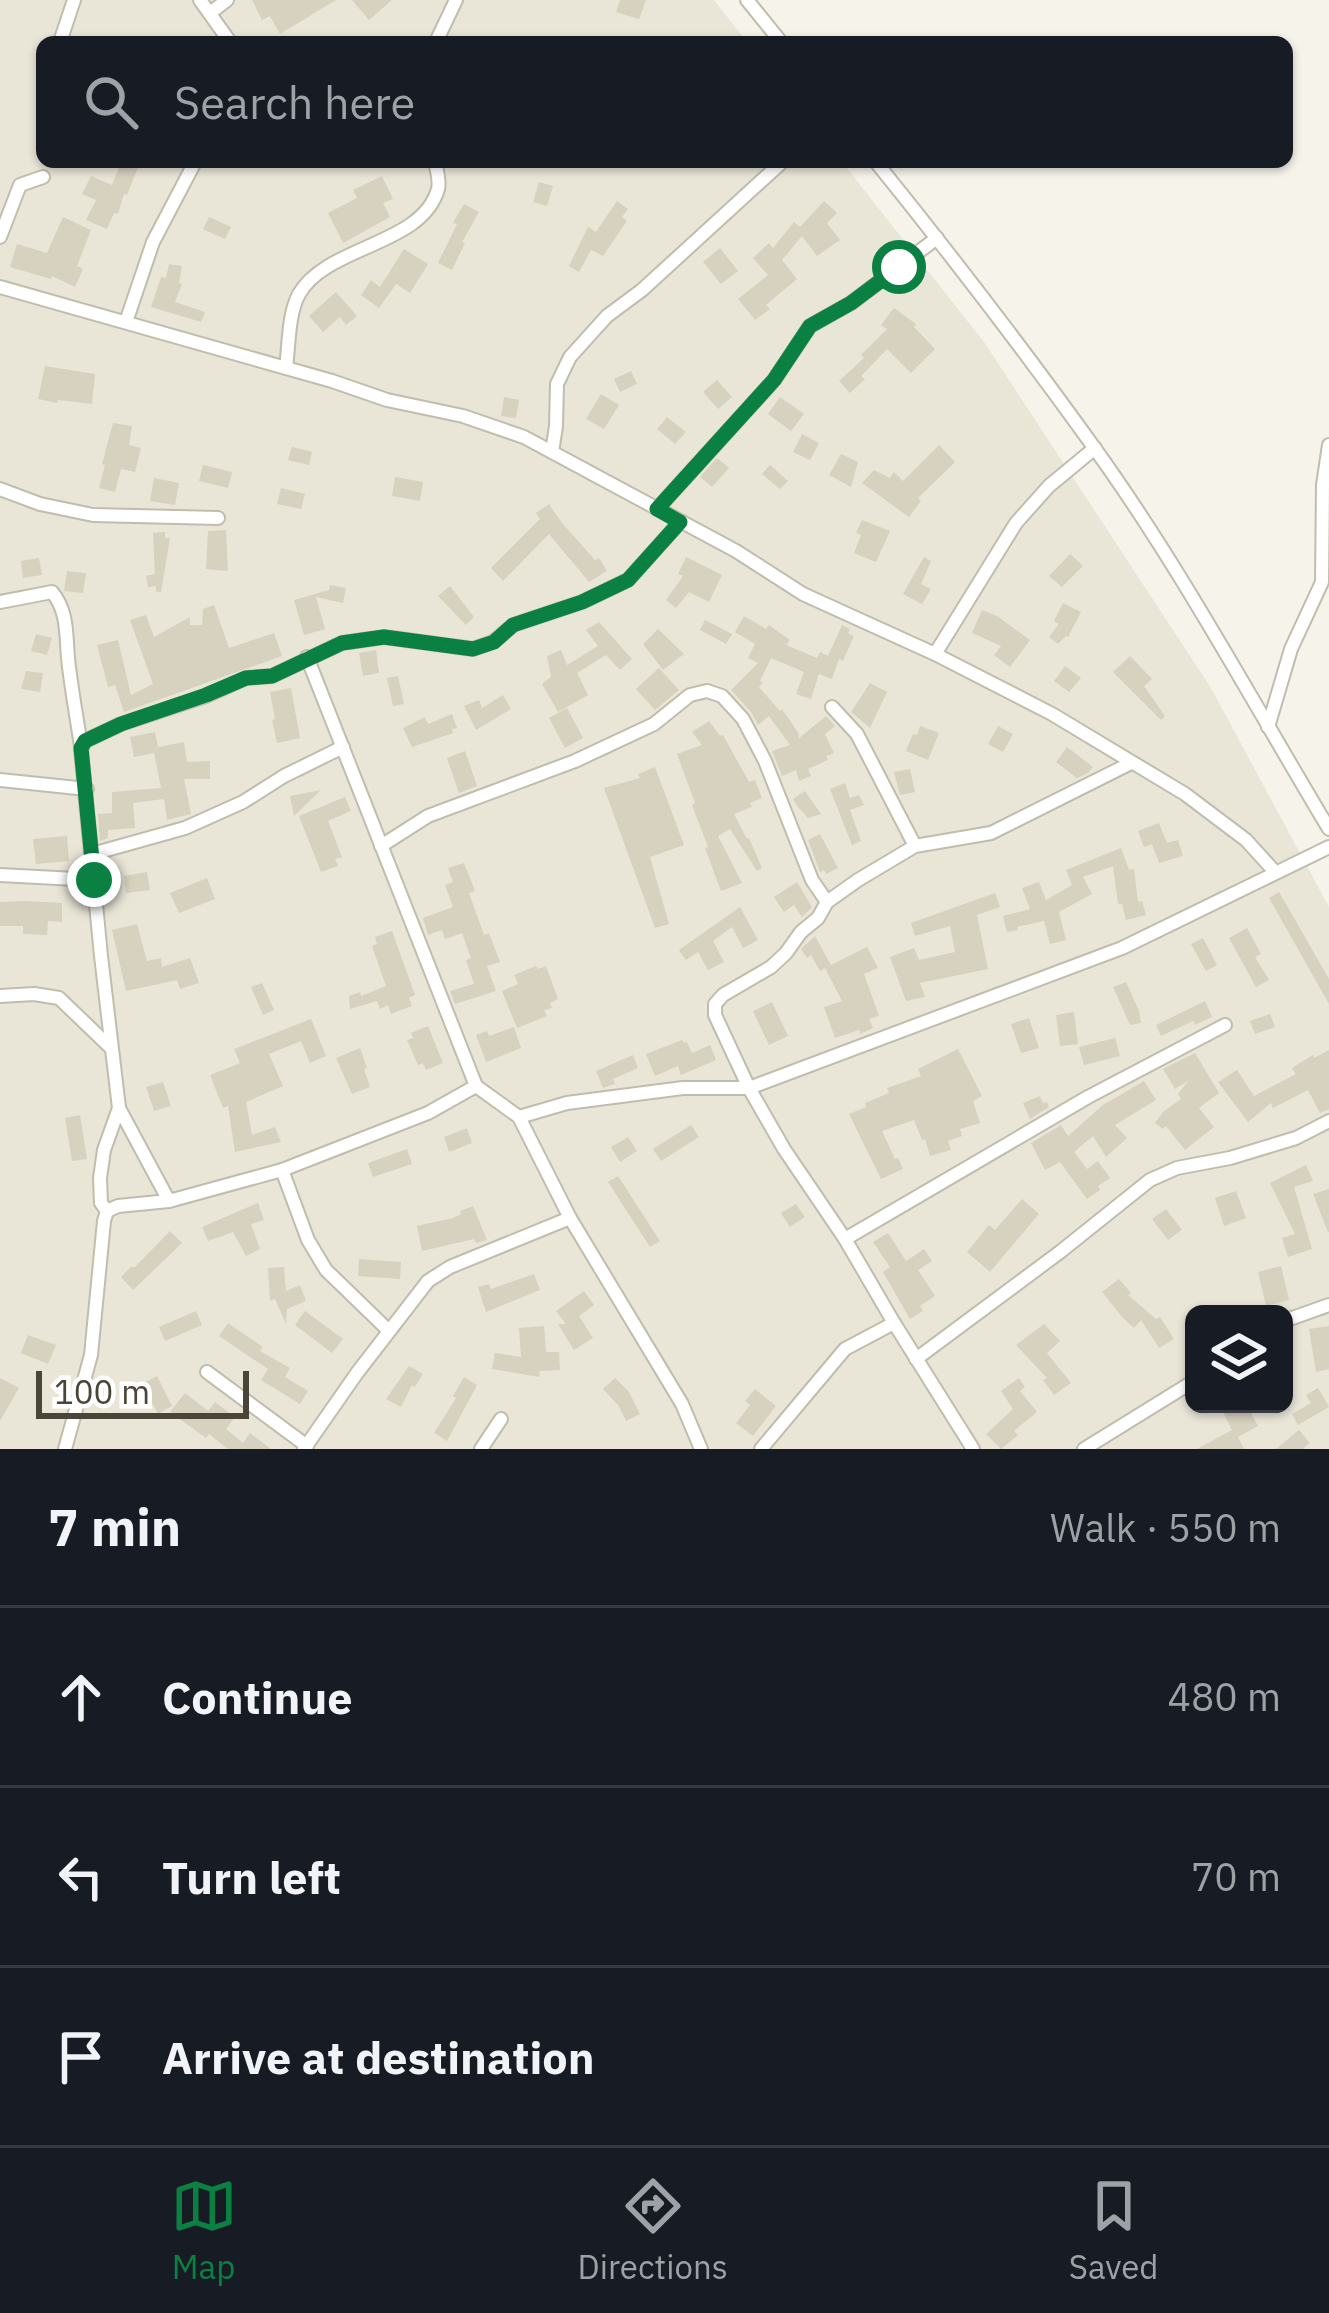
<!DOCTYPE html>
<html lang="en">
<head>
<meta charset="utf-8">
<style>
	body { margin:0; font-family:"IBM Plex Sans",sans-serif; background:#242831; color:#f1f3f6 }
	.controls { position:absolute; right:36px; bottom:36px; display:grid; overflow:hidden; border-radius:18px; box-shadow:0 3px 9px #0004 }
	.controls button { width:108px; height:108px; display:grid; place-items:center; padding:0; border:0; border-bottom:3px solid #363941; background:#171b24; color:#f1f3f6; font:60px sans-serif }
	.scale { position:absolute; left:36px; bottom:30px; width:213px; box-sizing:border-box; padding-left:12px; border:6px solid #4a4538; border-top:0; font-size:33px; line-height:42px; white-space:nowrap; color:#4a4538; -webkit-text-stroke:9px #fff; paint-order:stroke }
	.stop { position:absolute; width:36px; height:36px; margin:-27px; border:9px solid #0b8043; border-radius:50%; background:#fff }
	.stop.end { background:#0b8043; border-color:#fff; box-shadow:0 3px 12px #0008 }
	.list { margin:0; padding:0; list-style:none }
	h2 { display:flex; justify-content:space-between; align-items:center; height:156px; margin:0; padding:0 48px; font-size:51px }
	h2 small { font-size:39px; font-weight:400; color:#9ea1a6 }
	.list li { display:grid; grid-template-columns:78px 1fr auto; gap:36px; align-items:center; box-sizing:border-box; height:180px; padding:0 48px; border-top:3px solid #363941 }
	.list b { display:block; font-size:45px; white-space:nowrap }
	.list em { font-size:39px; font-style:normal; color:#9ea1a6 }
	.icon { flex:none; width:66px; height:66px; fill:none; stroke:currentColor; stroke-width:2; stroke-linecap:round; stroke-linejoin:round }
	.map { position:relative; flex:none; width:1329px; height:1449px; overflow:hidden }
	.search { position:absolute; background:#171b24; box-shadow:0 3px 9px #0004; left:36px; right:36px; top:36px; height:132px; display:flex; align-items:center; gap:30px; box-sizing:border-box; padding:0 42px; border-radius:18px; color:#9ea1a6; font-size:45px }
	.sheet { height:696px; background:#171b24 }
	nav { display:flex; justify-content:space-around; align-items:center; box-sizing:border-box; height:168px; border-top:3px solid #363941; background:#171b24; font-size:33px; color:#9ea1a6 }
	nav a { display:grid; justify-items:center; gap:6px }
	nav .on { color:#0b8043 }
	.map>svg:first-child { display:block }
</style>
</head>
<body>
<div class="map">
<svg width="1329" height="1449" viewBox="0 0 1329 1449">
	<rect width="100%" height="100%" fill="#f5f3ea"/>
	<path fill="#e9e6d8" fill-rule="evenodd" d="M0 0H714L747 42H42V162H842L984 342 1211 688 1329 907V1449H0ZM1194 1314H1284V1404H1194Z"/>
	<g fill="#d7d1bf">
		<polygon points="252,0 336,0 280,34 270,16 262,20"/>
		<polygon points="352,0 392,0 369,20"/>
		<polygon points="620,0 646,0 639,19 616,12"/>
		<polygon points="121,162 140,162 127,195 124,194 118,214 114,213 107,229 86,220 96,200 82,194 91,176 112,185"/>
		<polygon points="382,176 393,199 383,203 390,217 343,243 328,213 357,198 353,190"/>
		<polygon points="539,182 553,186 547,206 533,202"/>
		<polygon points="617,201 628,209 622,217 627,221 603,256 591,250 579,272 569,266 588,227 596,232"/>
		<polygon points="824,201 837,213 827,223 840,240 817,256 802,236 782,260 797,279 766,305 770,309 755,320 738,299 768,275 753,258 769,243 773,248 794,222 800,227"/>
		<polygon points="464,204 479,212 462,242 465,243 452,270 438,263 457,224 453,223"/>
		<polygon points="63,217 91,230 77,266 83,269 75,287 52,276 51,279 10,267 17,244 47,253"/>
		<polygon points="209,217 231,227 225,239 203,229"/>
		<polygon points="720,248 738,271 721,284 703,262"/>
		<polygon points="404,249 428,264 410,293 396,284 379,308 361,295 371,280 380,287"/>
		<polygon points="169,264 182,266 179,283 182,284 175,302 205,312 201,322 151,307 161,277 166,278"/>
		<polygon points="336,292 357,316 346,325 340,317 323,332 309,316"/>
		<polygon points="894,308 916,324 914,327 935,349 911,373 887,349 861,376 865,379 850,393 839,381 864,358 861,355 887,329 881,325"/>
		<polygon points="45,366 95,374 92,404 58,400 57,403 38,399"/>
		<polygon points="631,371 637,384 620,392 614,379"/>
		<polygon points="717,380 732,397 718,409 703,392"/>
		<polygon points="601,394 619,405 604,429 586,419"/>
		<polygon points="504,397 519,400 516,418 501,416"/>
		<polygon points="780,397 804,414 791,431 768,414"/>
		<polygon points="667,417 686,432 675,444 657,429"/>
		<polygon points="113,423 132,426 129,445 141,448 135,472 121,469 115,492 99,488 105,465 102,464"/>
		<polygon points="802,434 819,443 810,460 793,452"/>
		<polygon points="939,445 955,462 918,498 921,501 909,517 862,483 874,470 890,478 894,472 903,481"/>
		<polygon points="292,447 312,452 309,465 288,460"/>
		<polygon points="841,454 858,462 851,487 829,475"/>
		<polygon points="717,458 729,468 712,487 700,477"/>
		<polygon points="203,465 232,472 228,488 199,481"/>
		<polygon points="770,465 788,481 780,489 762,474"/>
		<polygon points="395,477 423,482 420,501 392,496"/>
		<polygon points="154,478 179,483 175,505 150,501"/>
		<polygon points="281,488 305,494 301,509 277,504"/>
		<polygon points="549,504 562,523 595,560 599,558 607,571 589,582 549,534 503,581 491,568 540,519 536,513"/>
		<polygon points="862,520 890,531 876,562 854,553 861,535 856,533"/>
		<polygon points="226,530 228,571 206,569 208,531"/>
		<polygon points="165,532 165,538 170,538 161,592 156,592 156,586 148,587 146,576 155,574 153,533"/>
		<polygon points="1070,554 1083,566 1062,587 1049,576"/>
		<polygon points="686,557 722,575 709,602 689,592 676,608 666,600 683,576 678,574"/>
		<polygon points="924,557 931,561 921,584 931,589 922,604 903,594"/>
		<polygon points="39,558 42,575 23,578 21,561"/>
		<polygon points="67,571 86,573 83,593 64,591"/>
		<polygon points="330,585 346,588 343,603 316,597 325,629 304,635 294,600 329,590"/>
		<polygon points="450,586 474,617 466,625 438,596"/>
		<polygon points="1063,603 1081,612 1068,637 1066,636 1058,644 1049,637 1059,624 1054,621"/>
		<polygon points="214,605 229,648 274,633 282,656 124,712 115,685 108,687 97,645 118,640 131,695 153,684 130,620 146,615 154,637 190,617 190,625 202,625 203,609"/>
		<polygon points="982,610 997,616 1030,640 1010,667 994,655 1001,646 972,633"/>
		<polygon points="744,616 766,629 769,625 790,640 786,645 817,658 820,652 828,656 842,625 850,629 848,633 854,636 843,661 839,659 832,679 819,674 811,699 796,694 804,672 771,658 760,681 763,683 759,687 780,711 782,709 799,734 798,739 826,716 835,726 825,734 834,753 826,756 828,760 808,769 811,776 799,781 796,770 782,776 772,751 790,745 769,716 758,725 751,712 731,690 758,663 748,658 755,644 735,632"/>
		<polygon points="705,620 732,634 726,644 700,630"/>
		<polygon points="599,622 632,659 620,670 606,655 577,673 588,695 558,712 542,684 551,677 547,656 561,650 567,665 598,646 586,630"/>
		<polygon points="658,629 684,654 663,670 643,644"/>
		<polygon points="36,634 52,638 47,655 31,651"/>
		<polygon points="376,650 379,673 363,676 359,653"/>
		<polygon points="1130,656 1152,679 1144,686 1165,716 1161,720 1113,672"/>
		<polygon points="1065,666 1081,678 1069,692 1054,681"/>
		<polygon points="659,668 679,690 655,710 636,689"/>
		<polygon points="26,671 43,673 40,692 21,689"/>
		<polygon points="398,676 404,704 393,706 387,678"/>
		<polygon points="870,683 887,692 870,728 851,712"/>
		<polygon points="291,688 300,738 277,743 272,720 275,719 270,692"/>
		<polygon points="503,695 511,709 476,730 464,706 479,700 482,708"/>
		<polygon points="567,708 583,738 565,748 549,718"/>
		<polygon points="452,714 457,728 452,729 453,733 412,747 403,728 425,717 428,724"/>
		<polygon points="709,721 720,736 723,735 749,782 755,780 762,798 750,803 752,807 734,814 747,839 749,838 762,868 757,871 730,829 718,836 742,883 721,891 705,848 708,847 692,805 695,803 677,754 702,745 692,732"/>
		<polygon points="920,726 939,733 928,760 906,751 913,734 917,735"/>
		<polygon points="998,726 1013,734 1003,752 988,744"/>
		<polygon points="155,732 158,747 184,742 187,762 210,761 210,779 184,779 191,814 167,820 164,799 133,803 135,828 108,830 108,838 100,841 98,814 112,813 112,792 161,788 154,753 134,757 130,737"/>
		<polygon points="1067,747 1093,767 1088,773 1077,778 1056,762"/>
		<polygon points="465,751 477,786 459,793 447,758"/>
		<polygon points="655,767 684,845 650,857 669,924 655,928 604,788 640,778 638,774"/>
		<polygon points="910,769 915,792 900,795 894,772"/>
		<polygon points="845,783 850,798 859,795 864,805 850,810 861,841 852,845 830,789"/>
		<polygon points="321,790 294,816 290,796"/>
		<polygon points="805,791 821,814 808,818 798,807 793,799"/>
		<polygon points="345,797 351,811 328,821 342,857 335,859 338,866 321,872 299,816"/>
		<polygon points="1159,823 1167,843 1178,840 1183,856 1159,863 1152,844 1144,847 1138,831"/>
		<polygon points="820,834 838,868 826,874 824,870 820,872 808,840"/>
		<polygon points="67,836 69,861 36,864 33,839"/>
		<polygon points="1121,848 1129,870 1134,869 1138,902 1142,901 1146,915 1126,920 1122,904 1118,904 1113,866 1083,877 1092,894 1059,912 1066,940 1050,944 1044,921 1017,927 1018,930 1007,932 1003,916 1030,909 1022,888 1039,882 1046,900 1072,885 1066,870"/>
		<polygon points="464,863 475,891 469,893 484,935 489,933 500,962 487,966 496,991 455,1004 450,991 474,984 466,960 471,958 462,933 445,939 442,930 428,935 423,918 453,907 445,885 453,882 448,868"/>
		<polygon points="147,872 150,890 126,893 124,876"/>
		<polygon points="207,878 215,899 179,913 170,893"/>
		<polygon points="797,882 812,907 802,917 794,905 784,912 774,897"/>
		<polygon points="1279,892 1329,979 1329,1004 1269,898"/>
		<polygon points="995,893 1000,907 977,915 988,969 920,983 925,997 906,1001 890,957 914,948 919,960 955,952 950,926 915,936 911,923"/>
		<polygon points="24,901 62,903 62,922 48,921 47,935 23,934 23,926 0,926 0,902"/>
		<polygon points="740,907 758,940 743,948 732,927 713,941 724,962 708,970 698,952 686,960 679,950"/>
		<polygon points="137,924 147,961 161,958 162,967 190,958 199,983 180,989 177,980 126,991 112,930"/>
		<polygon points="1247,928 1261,954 1255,957 1269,980 1256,987 1229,938"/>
		<polygon points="392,931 415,995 409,998 412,1006 391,1014 388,1005 380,1009 377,1001 350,1009 349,996 360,992 361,996 386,986 372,946 377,944 375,937"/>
		<polygon points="815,936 831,965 820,971 811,955 807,958 801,949"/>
		<polygon points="1203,938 1217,965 1206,971 1191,944"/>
		<polygon points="867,947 878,968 864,974 879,1016 869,1019 873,1028 860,1034 859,1030 835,1038 824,1007 842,1001 825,968"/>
		<polygon points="536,966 538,969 546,966 558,999 550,1003 552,1008 544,1010 547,1016 517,1028 502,991 518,984 514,975"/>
		<polygon points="1126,982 1139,1011 1141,1023 1130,1025 1113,987"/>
		<polygon points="262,983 274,1010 263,1015 251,987"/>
		<polygon points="1205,1001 1212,1017 1195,1025 1193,1021 1161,1036 1156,1025"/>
		<polygon points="772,1002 788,1036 769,1045 753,1011"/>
		<polygon points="1074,1012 1078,1044 1060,1046 1056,1015"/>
		<polygon points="1270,1014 1275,1027 1255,1034 1250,1021"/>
		<polygon points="1029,1018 1039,1048 1021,1053 1011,1024"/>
		<polygon points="311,1019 326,1056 310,1063 301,1041 269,1054 283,1086 246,1102 252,1135 275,1127 281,1142 235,1152 228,1106 223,1108 210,1075 240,1063 234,1049"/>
		<polygon points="428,1026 443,1063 426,1070 423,1063 418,1065 407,1040 413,1038 411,1033"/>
		<polygon points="514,1027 521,1048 486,1062 476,1035 487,1031 489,1036"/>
		<polygon points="1115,1038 1120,1056 1084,1065 1079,1047"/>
		<polygon points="682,1040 684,1043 687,1042 692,1053 710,1045 716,1060 681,1075 678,1066 655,1076 646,1054"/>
		<polygon points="360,1048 367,1068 364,1069 370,1087 352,1094 336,1058"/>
		<polygon points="958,1049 982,1096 973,1101 980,1123 960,1129 962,1136 948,1141 951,1150 930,1156 925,1139 922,1140 914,1120 882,1131 895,1159 898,1158 903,1169 881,1179 849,1114 866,1107 865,1103 889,1093 887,1088 921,1076 918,1069"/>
		<polygon points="1329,1050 1329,1109 1320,1113 1308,1090 1273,1108 1271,1103 1248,1122 1218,1082 1237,1070 1254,1096 1296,1074 1292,1068 1313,1055 1314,1058"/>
		<polygon points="1195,1053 1219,1093 1199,1108 1214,1127 1185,1150 1166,1126 1163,1129 1155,1123 1163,1112 1181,1099 1178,1094 1188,1081 1175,1089 1163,1069"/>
		<polygon points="633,1055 638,1068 613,1079 615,1084 603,1088 596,1071"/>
		<polygon points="1144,1081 1156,1100 1115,1125 1127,1138 1106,1157 1093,1136 1074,1152 1087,1169 1098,1161 1110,1178 1098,1186 1100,1190 1087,1199 1060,1162 1045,1170 1031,1143 1061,1125 1068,1136 1103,1105"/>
		<polygon points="163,1082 171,1106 154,1111 146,1087"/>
		<polygon points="1040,1096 1043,1103 1047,1102 1049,1107 1030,1119 1023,1103"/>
		<polygon points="80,1115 87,1159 72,1161 65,1118"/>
		<polygon points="691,1125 699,1137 661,1161 653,1149"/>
		<polygon points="467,1128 472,1143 449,1152 444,1137"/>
		<polygon points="628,1137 637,1151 620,1162 611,1147"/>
		<polygon points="407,1149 412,1164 373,1177 368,1163"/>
		<polygon points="1306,1165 1313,1181 1294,1187 1312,1249 1288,1257 1282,1238 1295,1234 1270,1183"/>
		<polygon points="618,1176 660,1241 650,1247 608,1182"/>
		<polygon points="1329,1189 1329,1232 1328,1232 1313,1194"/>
		<polygon points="1236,1191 1246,1218 1224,1226 1215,1198"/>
		<polygon points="1022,1199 1039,1214 990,1272 967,1252 989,1225 995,1230"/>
		<polygon points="258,1203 264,1220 251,1224 260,1249 246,1256 233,1232 208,1241 202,1227"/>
		<polygon points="796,1204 805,1217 790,1227 781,1213"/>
		<polygon points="473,1206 487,1240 476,1243 474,1239 422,1251 417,1226 453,1218 461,1214 460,1211"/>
		<polygon points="1166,1209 1182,1230 1168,1240 1152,1219"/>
		<polygon points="170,1231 182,1243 133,1290 121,1277 132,1266 134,1268"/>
		<polygon points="888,1233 906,1261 924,1249 932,1261 918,1270 935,1296 920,1306 923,1311 910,1319 883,1272 890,1267 873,1242"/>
		<polygon points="359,1259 401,1262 400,1279 358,1276"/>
		<polygon points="1281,1266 1289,1300 1266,1306 1258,1272"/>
		<polygon points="284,1267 286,1291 300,1285 306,1301 287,1309 286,1324 275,1299 270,1301 268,1268"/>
		<polygon points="534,1274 540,1290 486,1312 478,1287 489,1284 491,1289"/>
		<polygon points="1119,1279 1131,1293 1128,1295 1156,1319 1160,1317 1174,1339 1159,1348 1141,1320 1134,1328 1124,1319 1102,1292"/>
		<polygon points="584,1291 594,1305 579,1316 593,1338 574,1350 558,1324 566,1324 556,1311"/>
		<polygon points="196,1311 202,1325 165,1341 159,1327"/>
		<polygon points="305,1311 343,1339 332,1353 295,1325"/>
		<polygon points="228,1323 263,1347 260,1351 290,1368 285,1377 308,1391 300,1404 261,1380 268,1369 219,1336"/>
		<polygon points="1044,1324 1060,1341 1047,1353 1071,1383 1054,1395 1043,1380 1047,1378 1016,1345"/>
		<polygon points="544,1326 546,1352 559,1352 560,1370 540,1371 539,1377 492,1369 495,1353 521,1357 519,1328"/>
		<polygon points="1329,1326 1329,1369 1316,1372 1309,1329"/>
		<polygon points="28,1335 56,1345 48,1364 21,1353"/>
		<polygon points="409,1366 423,1374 415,1387 412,1385 401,1407 386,1399"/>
		<polygon points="157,1376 172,1406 158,1414 142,1384"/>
		<polygon points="464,1377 477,1385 447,1441 434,1433 456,1398 453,1396"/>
		<polygon points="0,1378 19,1388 0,1421"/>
		<polygon points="615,1378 629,1392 640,1414 626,1421 618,1405 603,1389"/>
		<polygon points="1019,1378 1025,1387 1020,1391 1037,1412 1014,1431 1018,1435 1001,1449 986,1434 1013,1409 1001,1391"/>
		<polygon points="1318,1388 1329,1407 1298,1425 1292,1414 1311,1403 1306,1395"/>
		<polygon points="755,1389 776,1406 753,1436 736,1423 750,1405 745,1401"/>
		<polygon points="185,1393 208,1411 215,1402 235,1417 226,1429 243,1443 250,1433 271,1449 228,1449 209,1434 206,1438 170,1412"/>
		<polygon points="1219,1404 1246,1404 1258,1426 1238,1437 1244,1449 1197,1449 1232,1430"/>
		<polygon points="1299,1430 1310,1443 1303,1449 1276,1449"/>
	</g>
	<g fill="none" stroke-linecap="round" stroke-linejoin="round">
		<defs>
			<g id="minor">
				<polyline points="200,0 230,42"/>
				<polyline points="747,0 781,42"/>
				<polyline points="210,13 227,0"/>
				<polyline points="60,42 74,0"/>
				<polyline points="436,42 456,0"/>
				<path d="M876 162C951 255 1024 350 1093 446 1181 568 1252 701 1329 829"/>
				<polyline points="0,237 20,185 43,177"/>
				<polyline points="0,287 332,381 387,400 463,416 524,437 736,551 803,594 935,654 1052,714 1185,794 1246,840 1275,872"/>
				<polyline points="126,322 153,242 195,162"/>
				<path d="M286 368C289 346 288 314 299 294 327 245 422 246 438 189 440 181 437 171 435 162"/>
				<polyline points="552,452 556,426 557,384 570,357 607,316 642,290 782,162"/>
				<polyline points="0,489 40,504 93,515 218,518"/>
				<polyline points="657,509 774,380 810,326 851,303 937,238"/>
				<path d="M0 602 52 592C68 611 66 635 68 658 71 688 77 718 81 747"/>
				<polyline points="935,654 1016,523 1049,486 1095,448"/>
				<polyline points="307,657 476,1086"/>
				<polyline points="832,707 857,734 915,846"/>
				<polyline points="1268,727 1291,649 1322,582 1323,485 1329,445"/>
				<polyline points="0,780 87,789"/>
				<polyline points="381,846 428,816 575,761 654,724 690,695 707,691 722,696 743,719 765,761 812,880 827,902"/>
				<polyline points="92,854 185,828 243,802 284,776 343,747"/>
				<polyline points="0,875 94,880"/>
				<polyline points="0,996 34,994 59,998 110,1047"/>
				<polyline points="119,1108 169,1201"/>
				<polyline points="519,1117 567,1103 683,1088 749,1088 1122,948 1329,847"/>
				<polyline points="282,1170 308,1240 326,1270 389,1331"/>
				<polyline points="107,1211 101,1203 100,1178 104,1150 119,1108 101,956 81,749 85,741 121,724 206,696 246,678 272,676 342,643 384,637 473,649 493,642 513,625 582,602 628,580 680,522"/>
				<polyline points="845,1239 1088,1097 1225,1025"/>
				<polyline points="1284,1321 1329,1305"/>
				<polyline points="916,1359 1060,1252 1150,1180 1177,1168 1230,1158 1296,1138 1329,1121"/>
				<polyline points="207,1372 307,1446"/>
				<polyline points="65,1449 91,1355 104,1221 107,1211 118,1206 169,1201 282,1170 428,1113 476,1086 519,1117 570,1218 682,1404 701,1449"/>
				<polyline points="304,1449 357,1373 428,1281 450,1267 570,1218"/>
				<polyline points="481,1449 501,1419"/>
				<polyline points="761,1449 845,1349 894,1323"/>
				<polyline points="973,1449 894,1323 845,1239 784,1149 749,1088 715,1015 715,1004 723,995 771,967 786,953 801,932 818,918 827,902 858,880 915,846 991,833 1131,763"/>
				<polyline points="1084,1449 1194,1381"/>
			</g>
		</defs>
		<use href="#minor" stroke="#c1bdac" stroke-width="16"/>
		<use href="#minor" stroke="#fff" stroke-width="12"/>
	</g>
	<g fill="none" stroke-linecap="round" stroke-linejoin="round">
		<polyline stroke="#0b8043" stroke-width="15" points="94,880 81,748 85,741 121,724 206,695 246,678 272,676 342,643 384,637 473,649 494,642 513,625 582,602 628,580 680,522 657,509 774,380 810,326 851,303 899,267"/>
	</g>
</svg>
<div class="controls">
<button><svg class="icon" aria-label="layers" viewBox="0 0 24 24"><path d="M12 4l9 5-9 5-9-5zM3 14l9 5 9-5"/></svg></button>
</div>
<div class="scale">100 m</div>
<div class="stop" style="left:899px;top:267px"></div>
<div class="stop end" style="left:94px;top:880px"></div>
<div class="search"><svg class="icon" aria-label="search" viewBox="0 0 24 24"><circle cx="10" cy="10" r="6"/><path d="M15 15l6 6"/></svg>Search here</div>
</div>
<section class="sheet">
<h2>7 min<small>Walk · 550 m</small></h2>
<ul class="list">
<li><svg class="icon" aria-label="ahead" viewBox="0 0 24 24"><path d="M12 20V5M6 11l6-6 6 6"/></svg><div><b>Continue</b></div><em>480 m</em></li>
<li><svg class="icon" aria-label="left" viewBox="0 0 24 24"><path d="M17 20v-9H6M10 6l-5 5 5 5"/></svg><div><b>Turn left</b></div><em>70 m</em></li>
<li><svg class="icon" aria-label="arrive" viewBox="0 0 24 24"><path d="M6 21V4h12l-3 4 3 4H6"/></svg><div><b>Arrive at destination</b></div></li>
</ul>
</section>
<nav>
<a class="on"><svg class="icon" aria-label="map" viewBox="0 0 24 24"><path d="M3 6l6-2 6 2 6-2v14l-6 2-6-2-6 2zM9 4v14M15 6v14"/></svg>Map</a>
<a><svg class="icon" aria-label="directions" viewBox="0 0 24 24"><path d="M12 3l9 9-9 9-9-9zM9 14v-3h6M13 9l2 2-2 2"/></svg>Directions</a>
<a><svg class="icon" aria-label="saved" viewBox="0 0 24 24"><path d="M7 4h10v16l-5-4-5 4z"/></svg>Saved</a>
</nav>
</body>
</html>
